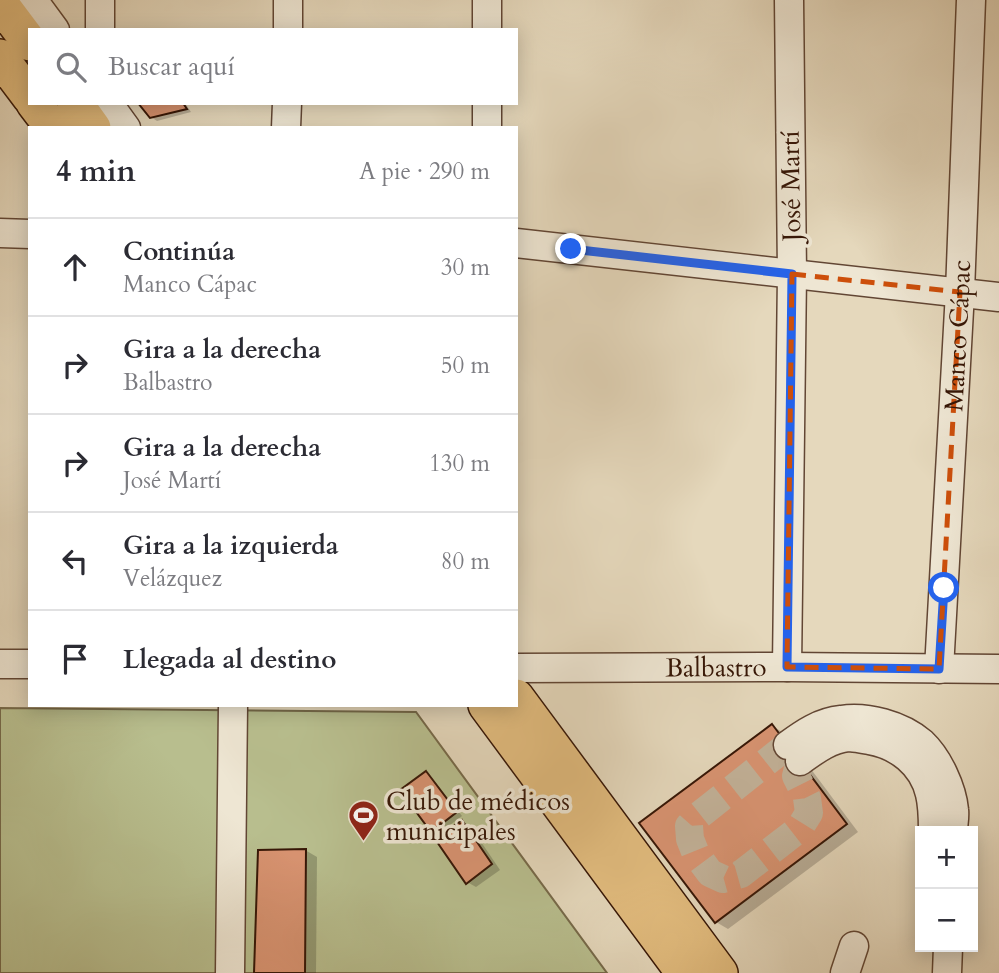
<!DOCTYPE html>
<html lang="es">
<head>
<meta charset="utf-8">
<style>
	body { margin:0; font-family:Cardo,serif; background:#f2f2f3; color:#2b2b33 }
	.controls { position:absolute; right:21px; bottom:21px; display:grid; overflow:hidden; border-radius:0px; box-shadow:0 4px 18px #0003 }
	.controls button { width:63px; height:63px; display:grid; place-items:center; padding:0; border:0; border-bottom:2px solid #e1e1e2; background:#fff; color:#2b2b33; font:35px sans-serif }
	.stop { position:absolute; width:21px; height:21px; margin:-16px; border:5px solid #2563eb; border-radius:50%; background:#fff }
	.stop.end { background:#2563eb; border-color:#fff; box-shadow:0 2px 7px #0008 }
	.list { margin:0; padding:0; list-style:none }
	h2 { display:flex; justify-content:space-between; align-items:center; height:91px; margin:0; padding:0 28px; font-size:30px }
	h2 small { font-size:23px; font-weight:400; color:#7c7c81 }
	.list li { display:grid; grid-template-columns:46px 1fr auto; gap:21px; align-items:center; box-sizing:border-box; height:98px; padding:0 28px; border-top:2px solid #e1e1e2 }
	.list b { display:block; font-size:26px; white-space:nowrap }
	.list p { margin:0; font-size:23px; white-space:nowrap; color:#7c7c81 }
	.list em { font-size:23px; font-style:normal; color:#7c7c81 }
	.icon { flex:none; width:38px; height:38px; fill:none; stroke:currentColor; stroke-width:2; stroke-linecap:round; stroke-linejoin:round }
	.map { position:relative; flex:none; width:999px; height:973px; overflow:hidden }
	.search { position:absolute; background:#fff; box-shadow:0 4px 18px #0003; left:28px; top:28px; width:490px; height:77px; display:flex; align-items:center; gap:18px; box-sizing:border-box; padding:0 24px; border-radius:0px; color:#7c7c81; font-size:26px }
	.panel { position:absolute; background:#fff; box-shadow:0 4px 18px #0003; left:28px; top:126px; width:490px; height:581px; border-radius:0px }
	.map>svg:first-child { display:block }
</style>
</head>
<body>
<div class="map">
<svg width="999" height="973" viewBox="0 0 999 973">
	<rect width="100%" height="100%" fill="#e5d8bc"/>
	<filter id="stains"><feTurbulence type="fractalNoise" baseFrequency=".00286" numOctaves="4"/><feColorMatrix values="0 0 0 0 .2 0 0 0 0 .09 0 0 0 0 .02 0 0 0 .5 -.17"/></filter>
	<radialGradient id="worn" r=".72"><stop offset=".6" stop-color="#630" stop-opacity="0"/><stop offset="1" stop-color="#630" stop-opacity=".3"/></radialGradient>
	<polygon fill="#b8be8e" stroke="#776a4a" stroke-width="2" points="0,708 416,712 607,973 0,973"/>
	<g fill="#0003">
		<polygon points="140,103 185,103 191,112 157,121 151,117"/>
		<polygon points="772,726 784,733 858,832 728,929 716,922"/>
		<polygon points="426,774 431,777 462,816 438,834 432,830"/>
		<polygon points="462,822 471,827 500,870 476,887 467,882"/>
		<polygon points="305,850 317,857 316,973 255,973"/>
	</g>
	<g fill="#d89371" stroke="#361606" stroke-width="2">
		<polygon points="138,103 183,103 187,109 150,118"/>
		<polygon points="772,724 847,824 715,923 639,823"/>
		<polygon points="426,771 457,812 431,832 400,790"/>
		<polygon points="462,820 492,864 466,884 435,839"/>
		<polygon points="306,849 305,973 254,973 258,850"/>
	</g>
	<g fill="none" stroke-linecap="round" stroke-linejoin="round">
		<polyline stroke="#c2b198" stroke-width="28" stroke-dasharray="28 14" stroke-linecap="butt" points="788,745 697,817 689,826 690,839 696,854 710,873 723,879 741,874 799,829 809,813 807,798 796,776 800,761"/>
		<defs>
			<g id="minor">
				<polyline points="33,0 55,30"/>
				<polyline points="487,0 487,30"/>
				<polyline points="100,30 100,0"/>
				<polyline points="288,30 288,0"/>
				<polyline points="108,103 126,128"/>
				<polyline points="487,103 487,128"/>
				<polyline points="286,128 287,103"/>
				<polyline points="0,233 30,234"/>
				<polyline points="516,243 999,297"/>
				<polyline points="0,664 30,664"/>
				<polyline points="787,667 792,274 789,0"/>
				<path id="s1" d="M516 668 787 667 999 669"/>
				<path id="s2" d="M939 669 960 292 971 0"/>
				<path d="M788 745C803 734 820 722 841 720 867 716 901 725 922 743 938 758 952 788 954 810 955 817 953 824 953 831"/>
				<path d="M800 761C814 751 829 739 848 737 854 737 862 739 869 740 898 745 923 764 930 794 933 806 933 819 933 831"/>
				<polyline points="230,973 233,705"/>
				<polyline points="845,973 854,946"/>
				<polyline points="947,973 948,947"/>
			</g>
			<g id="major">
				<polyline points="0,3 30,43"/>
				<polyline points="0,57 30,97"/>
				<polyline points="34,103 53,128"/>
				<polyline points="75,103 93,128"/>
				<polyline points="516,697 720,973"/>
				<polyline points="486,705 684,973"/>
			</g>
		</defs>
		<use href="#minor" stroke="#624634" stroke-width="31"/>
		<use href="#major" stroke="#361606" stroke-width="38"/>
		<use href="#minor" stroke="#eee6d3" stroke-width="28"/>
		<use href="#major" stroke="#e2bc7e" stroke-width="35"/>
	</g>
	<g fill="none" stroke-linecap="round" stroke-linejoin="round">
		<polyline stroke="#2563eb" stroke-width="9" points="571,249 792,274 787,667 939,669 944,588"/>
	</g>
	<path fill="none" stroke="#cd4f0b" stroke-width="5" stroke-dasharray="14 9" stroke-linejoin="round" d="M792 274 960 292 939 669 787 667Z"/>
	<defs>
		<symbol id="stadium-pin" viewBox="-11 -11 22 30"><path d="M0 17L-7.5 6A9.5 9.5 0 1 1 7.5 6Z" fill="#8f2418" stroke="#eee6d3"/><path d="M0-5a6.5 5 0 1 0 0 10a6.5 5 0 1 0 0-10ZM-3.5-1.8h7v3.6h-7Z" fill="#fff"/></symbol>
	</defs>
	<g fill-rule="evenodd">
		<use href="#stadium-pin" x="346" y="798" width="35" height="47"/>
	</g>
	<g text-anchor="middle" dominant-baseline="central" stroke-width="7" stroke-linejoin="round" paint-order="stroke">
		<g font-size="26" fill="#361606" stroke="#eee6d3">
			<text transform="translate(791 186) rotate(-91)">José Martí</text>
			<text stroke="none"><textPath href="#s2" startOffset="334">Manco Cápac</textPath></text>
			<text stroke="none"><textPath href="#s1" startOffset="200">Balbastro</textPath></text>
		</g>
		<g font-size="26" fill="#361606" stroke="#eee6d3" text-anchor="start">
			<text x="386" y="801">Club de médicos<tspan x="386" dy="30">municipales</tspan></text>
		</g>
	</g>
	<rect width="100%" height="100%" filter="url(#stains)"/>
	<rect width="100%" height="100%" fill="url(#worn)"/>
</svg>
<div class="controls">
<button>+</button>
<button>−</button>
</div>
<div class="stop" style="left:944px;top:588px"></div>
<div class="stop end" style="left:571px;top:249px"></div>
<div class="search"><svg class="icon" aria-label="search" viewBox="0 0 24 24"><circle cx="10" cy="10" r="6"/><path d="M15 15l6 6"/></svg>Buscar aquí</div>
<section class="panel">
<h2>4 min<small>A pie · 290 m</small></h2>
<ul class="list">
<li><svg class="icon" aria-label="ahead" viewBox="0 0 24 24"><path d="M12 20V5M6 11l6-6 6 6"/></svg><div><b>Continúa</b><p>Manco Cápac</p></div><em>30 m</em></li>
<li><svg class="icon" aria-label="right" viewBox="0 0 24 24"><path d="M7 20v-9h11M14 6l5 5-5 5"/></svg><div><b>Gira a la derecha</b><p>Balbastro</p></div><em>50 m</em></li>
<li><svg class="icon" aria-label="right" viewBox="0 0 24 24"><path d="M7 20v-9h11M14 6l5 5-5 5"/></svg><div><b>Gira a la derecha</b><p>José Martí</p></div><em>130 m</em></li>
<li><svg class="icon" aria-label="left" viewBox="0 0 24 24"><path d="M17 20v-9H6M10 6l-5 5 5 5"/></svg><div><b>Gira a la izquierda</b><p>Velázquez</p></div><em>80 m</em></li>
<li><svg class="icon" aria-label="arrive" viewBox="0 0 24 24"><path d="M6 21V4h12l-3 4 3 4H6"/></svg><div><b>Llegada al destino</b></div></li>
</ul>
</section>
</div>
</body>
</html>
